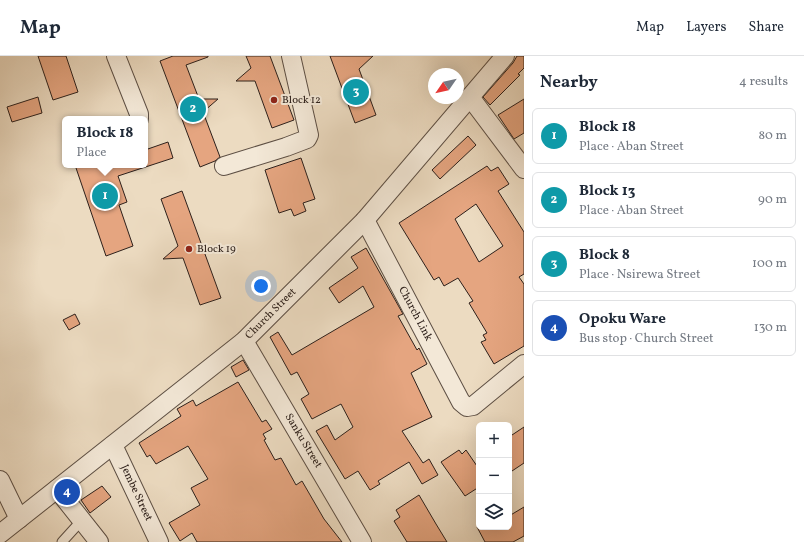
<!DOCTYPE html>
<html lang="en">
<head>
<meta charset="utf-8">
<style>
	body { margin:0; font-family:Vollkorn,serif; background:#f2f2f3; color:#1f2937 }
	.controls { position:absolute; right:12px; bottom:12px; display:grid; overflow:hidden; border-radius:6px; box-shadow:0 4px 16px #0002 }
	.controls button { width:36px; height:36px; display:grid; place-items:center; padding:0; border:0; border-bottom:1px solid #e0e1e3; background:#fff; color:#1f2937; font:20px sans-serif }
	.compass { position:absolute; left:428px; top:12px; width:36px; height:36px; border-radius:50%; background:#fff; box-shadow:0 4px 16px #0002; rotate:236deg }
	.you { position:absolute; left:261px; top:230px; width:14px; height:14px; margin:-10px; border:3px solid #fff; border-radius:50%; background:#1a73e8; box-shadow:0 0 0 6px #1a73e833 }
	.badge { display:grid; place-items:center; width:26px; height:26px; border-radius:50%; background:#7c3aed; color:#fff; font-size:13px; font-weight:700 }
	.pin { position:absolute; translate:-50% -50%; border:2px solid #fff; box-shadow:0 1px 4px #0006 }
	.popup { position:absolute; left:62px; top:60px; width:86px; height:52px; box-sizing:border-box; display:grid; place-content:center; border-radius:6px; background:#fff; filter:drop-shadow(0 1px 3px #0005); font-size:13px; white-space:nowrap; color:#747a83 }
	.popup b { font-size:15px; color:#1f2937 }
	.popup::after { content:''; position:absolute; left:50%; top:100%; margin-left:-8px; border:8px solid transparent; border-top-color:#fff }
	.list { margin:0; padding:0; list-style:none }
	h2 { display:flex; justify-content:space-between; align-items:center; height:52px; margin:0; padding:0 16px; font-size:17px }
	h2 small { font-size:13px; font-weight:400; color:#747a83 }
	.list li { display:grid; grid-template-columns:26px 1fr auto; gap:12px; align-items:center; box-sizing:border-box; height:56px; margin:0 8px 8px; padding:0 8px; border:1px solid #e0e1e3; border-radius:6px }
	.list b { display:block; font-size:15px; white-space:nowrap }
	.list p { margin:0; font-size:13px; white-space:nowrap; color:#747a83 }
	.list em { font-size:13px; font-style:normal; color:#747a83 }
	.icon { flex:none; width:22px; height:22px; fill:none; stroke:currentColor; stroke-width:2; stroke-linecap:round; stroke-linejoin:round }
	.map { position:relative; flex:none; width:524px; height:486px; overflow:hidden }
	header { display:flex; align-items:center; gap:24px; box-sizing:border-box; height:56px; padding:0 20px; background:#fff; border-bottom:1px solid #e0e1e3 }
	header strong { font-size:19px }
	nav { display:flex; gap:22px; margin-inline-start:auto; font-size:14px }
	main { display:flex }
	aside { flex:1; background:#fff }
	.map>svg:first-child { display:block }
</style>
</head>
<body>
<header>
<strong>Map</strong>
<nav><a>Map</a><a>Layers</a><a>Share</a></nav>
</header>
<main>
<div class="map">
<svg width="524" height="486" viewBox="0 0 524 486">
	<rect width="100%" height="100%" fill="#ecdbc1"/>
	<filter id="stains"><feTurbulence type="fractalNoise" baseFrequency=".005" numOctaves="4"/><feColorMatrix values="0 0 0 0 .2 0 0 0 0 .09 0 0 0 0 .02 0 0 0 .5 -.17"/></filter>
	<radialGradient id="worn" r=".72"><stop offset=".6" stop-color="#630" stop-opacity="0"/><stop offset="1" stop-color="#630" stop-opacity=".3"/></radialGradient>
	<g fill="#e5a580" stroke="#2d201b" fill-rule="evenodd">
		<polygon points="38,0 66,0 78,36 53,44"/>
		<polygon points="173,0 208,0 208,1 186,9 199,43 218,43 203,56 220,101 215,105 200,111 160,5"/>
		<polygon points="246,0 270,0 294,64 272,72 255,25 236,25 251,12"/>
		<polygon points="330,0 373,0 359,13 376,59 355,67"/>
		<polygon points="517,0 524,0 524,12 518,18 520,19 490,49 483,41 513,7"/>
		<polygon points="38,41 42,57 12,66 7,51"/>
		<polygon points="524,43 524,77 514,83 498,59"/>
		<polygon points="468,80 476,89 440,123 432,114"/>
		<polygon points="168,86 173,102 118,120 127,146 119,149 133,190 106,200 75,109 145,109 145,94"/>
		<polygon points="301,102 315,143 303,147 306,155 294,160 291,153 279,157 265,114"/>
		<path d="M487 110 491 115 498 111 509 128 498 135 524 176V218L519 221 524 228V290L494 308 481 286 486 284 483 279 487 277 469 247 473 245 458 222 444 230 439 221 434 224 399 167ZM476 148 503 190 479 206 455 163Z"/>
		<polygon points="182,135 221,242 200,249 183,202 163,203 178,190 161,143"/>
		<polygon points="366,192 403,258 398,260 417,294 419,292 427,308 411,317 432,361 402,375 423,407 429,403 438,419 422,428 409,406 378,425 380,428 370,434 358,415 345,423 316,375 327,369 335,384 353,371 341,348 312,363 301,343 309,338 297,316 291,319 270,281 278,276 292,299 374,251 363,230 339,247 329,232 358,212 351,201"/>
		<polygon points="75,258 80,268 69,274 63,264"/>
		<polygon points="243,304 249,314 236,321 231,311"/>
		<polygon points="238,326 262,366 266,364 272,373 263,378 266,383 264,384 275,404 281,402 296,429 302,425 324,463 342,486 197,486 192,477 180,485 169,467 200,449 191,432 208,423 188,390 156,408 150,399 147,401 139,387 181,360 177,353 193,344 196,350"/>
		<polygon points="524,371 524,407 509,417 509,381"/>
		<polygon points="459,394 462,398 466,394 479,413 479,431 465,440 441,406"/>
		<polygon points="102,430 111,441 90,457 81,444"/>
		<polygon points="419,439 436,468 447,486 407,486 394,465 400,461 396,454"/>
		<polygon points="524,451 524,480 513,486 485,486 477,471 509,471 509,460"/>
	</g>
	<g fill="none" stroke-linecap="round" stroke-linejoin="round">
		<defs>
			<polyline id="lane" points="62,486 82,464"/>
			<g id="street">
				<polyline points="116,0 139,58 139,63"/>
				<polyline points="470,41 524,113"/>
				<polyline points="224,110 286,91 307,83 309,79 291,0"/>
				<polyline points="365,164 461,346 467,351 473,350 524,308"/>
				<polyline points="244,285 362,486"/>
				<polyline points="113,389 159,486"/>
				<polyline points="0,424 19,463"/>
				<polyline points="57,433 99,486"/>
				<polyline points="0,478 244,285 365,164 505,0"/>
			</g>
		</defs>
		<use href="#lane" stroke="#5d4f44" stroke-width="11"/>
		<use href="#street" stroke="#5d4f44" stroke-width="20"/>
		<use href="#lane" stroke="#f3e8d7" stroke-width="9"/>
		<use href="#street" stroke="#f3e8d7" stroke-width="18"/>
	</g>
	<g fill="#8f2418" stroke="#f3e8d7" stroke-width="1.5">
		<circle cx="274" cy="44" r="4"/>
		<circle cx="189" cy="193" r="4"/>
	</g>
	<g text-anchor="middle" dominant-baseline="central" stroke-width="4" stroke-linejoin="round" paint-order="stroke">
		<g font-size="11" fill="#2d201b" stroke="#f3e8d7" text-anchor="start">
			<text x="282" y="44">Block 12</text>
			<text x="197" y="193">Block 19</text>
		</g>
		<g font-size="11" fill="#2d201b" stroke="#f3e8d7">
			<text transform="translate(271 258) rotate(-45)">Church Street</text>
			<text transform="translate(415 258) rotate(62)">Church Link</text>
			<text transform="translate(303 385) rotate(59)">Sanku Street</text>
			<text transform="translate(136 437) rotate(65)">Jembe Street</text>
		</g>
	</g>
	<rect width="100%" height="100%" filter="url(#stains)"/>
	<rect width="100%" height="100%" fill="url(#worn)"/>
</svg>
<div class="controls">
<button>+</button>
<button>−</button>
<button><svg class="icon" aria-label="layers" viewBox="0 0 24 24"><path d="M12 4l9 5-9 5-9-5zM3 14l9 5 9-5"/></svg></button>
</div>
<svg class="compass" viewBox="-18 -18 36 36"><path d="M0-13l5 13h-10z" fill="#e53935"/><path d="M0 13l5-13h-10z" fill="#747a83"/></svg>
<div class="you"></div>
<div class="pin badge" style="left:105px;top:140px;background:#0f9aa8">1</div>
<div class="popup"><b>Block 18</b>Place</div>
<div class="pin badge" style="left:193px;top:53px;background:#0f9aa8">2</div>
<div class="pin badge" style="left:356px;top:36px;background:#0f9aa8">3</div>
<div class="pin badge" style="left:67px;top:436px;background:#1a4fb4">4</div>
</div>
<aside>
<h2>Nearby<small>4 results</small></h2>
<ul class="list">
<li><span class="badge" style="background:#0f9aa8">1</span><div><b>Block 18</b><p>Place · Aban Street</p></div><em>80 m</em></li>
<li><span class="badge" style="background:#0f9aa8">2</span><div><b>Block 13</b><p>Place · Aban Street</p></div><em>90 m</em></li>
<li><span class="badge" style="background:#0f9aa8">3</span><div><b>Block 8</b><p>Place · Nsirewa Street</p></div><em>100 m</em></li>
<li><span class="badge" style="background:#1a4fb4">4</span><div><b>Opoku Ware</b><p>Bus stop · Church Street</p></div><em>130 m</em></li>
</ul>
</aside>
</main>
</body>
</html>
